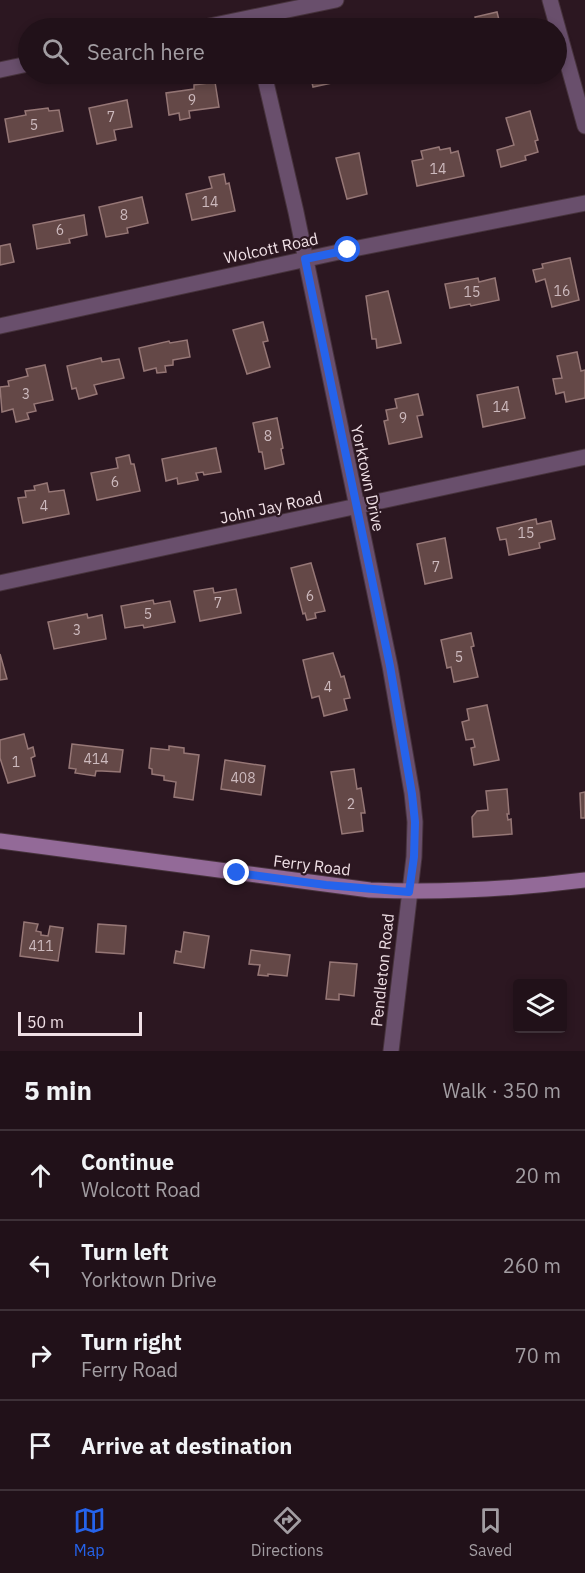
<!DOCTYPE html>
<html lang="en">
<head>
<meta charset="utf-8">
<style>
	body { margin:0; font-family:"IBM Plex Sans",sans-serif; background:#291a22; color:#f1f3f6 }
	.controls { position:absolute; right:18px; bottom:18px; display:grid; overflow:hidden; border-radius:6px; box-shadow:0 3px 9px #0003 }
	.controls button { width:54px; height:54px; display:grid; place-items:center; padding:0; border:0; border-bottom:2px solid #3e3138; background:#211119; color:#f1f3f6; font:30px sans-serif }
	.scale { position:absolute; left:18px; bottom:15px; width:124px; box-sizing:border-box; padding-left:6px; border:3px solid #f0e0e6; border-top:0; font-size:16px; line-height:21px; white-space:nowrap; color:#f0e0e6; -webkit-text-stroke:4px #2c1721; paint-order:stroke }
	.stop { position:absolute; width:18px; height:18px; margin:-14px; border:4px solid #2563eb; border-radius:50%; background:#fff }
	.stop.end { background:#2563eb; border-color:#fff; box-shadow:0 2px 6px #0008 }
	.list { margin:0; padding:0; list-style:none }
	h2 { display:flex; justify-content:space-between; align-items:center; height:78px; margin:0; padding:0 24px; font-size:26px }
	h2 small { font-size:20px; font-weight:400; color:#a29da2 }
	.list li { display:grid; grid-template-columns:39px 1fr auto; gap:18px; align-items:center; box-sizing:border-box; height:90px; padding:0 24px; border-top:2px solid #3e3138 }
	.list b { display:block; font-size:22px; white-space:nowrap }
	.list p { margin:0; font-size:20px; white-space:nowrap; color:#a29da2 }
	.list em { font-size:20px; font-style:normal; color:#a29da2 }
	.icon { flex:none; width:33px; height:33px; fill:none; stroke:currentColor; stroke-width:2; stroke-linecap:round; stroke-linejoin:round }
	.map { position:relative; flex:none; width:585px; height:1051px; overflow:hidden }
	.search { position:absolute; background:#211119; box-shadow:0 3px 9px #0003; left:18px; right:18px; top:18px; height:66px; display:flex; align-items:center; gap:15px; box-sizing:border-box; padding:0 21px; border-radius:33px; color:#a29da2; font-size:22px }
	.sheet { height:438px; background:#211119 }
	nav { display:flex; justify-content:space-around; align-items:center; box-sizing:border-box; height:84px; border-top:2px solid #3e3138; background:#211119; font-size:16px; color:#a29da2 }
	nav a { display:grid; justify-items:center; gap:3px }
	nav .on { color:#2563eb }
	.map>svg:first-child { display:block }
</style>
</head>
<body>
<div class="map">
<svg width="585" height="1051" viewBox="0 0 585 1051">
	<rect width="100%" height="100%" fill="#2c1721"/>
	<g fill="#644847" stroke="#967776" stroke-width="1.5">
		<polygon points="497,12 501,28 478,28 475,17"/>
		<polygon points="310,74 363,74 364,76 313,87"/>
		<polygon points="215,82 219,107 189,111 190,118 180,120 179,113 169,115 166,93 194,89 194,85"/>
		<polygon points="127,100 132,127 114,130 116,140 97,144 89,108"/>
		<polygon points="48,108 49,111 59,110 63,131 9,142 5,119 26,115 25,111"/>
		<polygon points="530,111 538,140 535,141 538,152 525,156 526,160 501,167 497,150 514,145 506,118"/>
		<polygon points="439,147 440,150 450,148 451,153 458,151 464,176 417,186 412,161 423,159 421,151"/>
		<polygon points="359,153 367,194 347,199 336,158"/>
		<polygon points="224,174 226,184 229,183 235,211 192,220 186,194 212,188 209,177"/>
		<polygon points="142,197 148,223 127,228 128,233 106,237 99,207"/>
		<polygon points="84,215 87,235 69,239 70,243 37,249 33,225"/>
		<polygon points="10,244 14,262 0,265 0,246"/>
		<polygon points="570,258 579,300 552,307 545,279 536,282 533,270 543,268 542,264"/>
		<polygon points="478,278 479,282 495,278 499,300 471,306 470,304 450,308 445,284"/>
		<polygon points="388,291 401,343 377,348 376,339 372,339 366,296"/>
		<polygon points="263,322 268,341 263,342 270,367 247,374 233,330"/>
		<polygon points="187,340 190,357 173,360 173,365 165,366 166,372 157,373 156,368 144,371 139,348 169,341 170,343"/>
		<polygon points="577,352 581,371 585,370 585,398 566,402 564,392 556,394 553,379 562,378 557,356"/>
		<polygon points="101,358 102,362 119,359 124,378 94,385 97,394 79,399 76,388 72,389 67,366"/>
		<polygon points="45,365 53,400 34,404 36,411 27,413 29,419 16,422 13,409 2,412 0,387 9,386 8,381 28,376 26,369"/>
		<polygon points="518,387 525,418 483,427 477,395"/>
		<polygon points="418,394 423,415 417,416 422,437 389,444 384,421 388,420 386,410 397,408 395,399"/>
		<polygon points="277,418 283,448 281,449 284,464 265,469 262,452 259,452 253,423"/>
		<polygon points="216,448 221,472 204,475 203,472 196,473 198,480 178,484 177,478 166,481 162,459"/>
		<polygon points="129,455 131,464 134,464 140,491 97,500 91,473 118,468 116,458"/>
		<polygon points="47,483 49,492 64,490 69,514 23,523 18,498 26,497 25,491 35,490 34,486"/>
		<polygon points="536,519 537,524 551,521 555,539 539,543 540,548 509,555 506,539 500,540 497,528"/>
		<polygon points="445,538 452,578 425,584 417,544"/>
		<polygon points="311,563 325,611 315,613 316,618 307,620 305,613 303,614 291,568"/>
		<polygon points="213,588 214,593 236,589 241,613 200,621 194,591"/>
		<polygon points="153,600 154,604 170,601 175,622 144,628 143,625 125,628 121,606"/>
		<polygon points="87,614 88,618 102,615 106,639 54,649 48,622"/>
		<polygon points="471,633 474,646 471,647 478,677 454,682 451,667 447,668 441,640"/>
		<polygon points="333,653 341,677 344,676 350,698 344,699 347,710 324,716 319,696 312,698 303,660"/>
		<polygon points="0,654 7,679 0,680"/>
		<polygon points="487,705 499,760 474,765 471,748 475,747 473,739 466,740 462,722 469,720 467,709"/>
		<polygon points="24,734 28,749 33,747 35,756 31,758 35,776 8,783 0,758 0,740"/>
		<polygon points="72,744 123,750 120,772 102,771 96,771 95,776 75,773 76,769 69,768"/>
		<polygon points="169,746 184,748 184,753 199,755 193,800 174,797 176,782 164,780 164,776 152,774 152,769 149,768 151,748 169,750"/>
		<polygon points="225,760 265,766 261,795 221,789"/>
		<polygon points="354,769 357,789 361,788 365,813 361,813 363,831 342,834 331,772"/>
		<polygon points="507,789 509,814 507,814 508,820 511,819 512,834 473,837 472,817 477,811 488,810 486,791"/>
		<polygon points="585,792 585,818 581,818 580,793"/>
		<polygon points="24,922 38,924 36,931 41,932 41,935 48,936 50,926 63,928 58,961 20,956"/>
		<polygon points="98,924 126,926 124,954 96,952"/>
		<polygon points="184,932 209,936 204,968 174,963 176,951 181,952"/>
		<polygon points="251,950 290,955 287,976 268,974 268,976 258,975 260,965 249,964"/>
		<polygon points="330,962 357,964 354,996 339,994 339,1000 326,999"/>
	</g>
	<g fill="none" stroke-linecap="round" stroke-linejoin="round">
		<defs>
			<g id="minor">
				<polyline points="550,0 585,126"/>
				<polyline points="200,28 336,0"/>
				<polyline points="0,70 28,64"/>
				<polyline points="264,74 296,212 390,666 412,793 415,822 414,857 391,1051"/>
				<polyline points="0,326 348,250 585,203"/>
				<polyline points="0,583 585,457"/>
			</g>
			<path id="secondary" d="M0 841 370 890C442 893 514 889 585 880"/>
		</defs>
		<use href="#minor" stroke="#47333d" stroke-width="17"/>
		<use href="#secondary" stroke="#47333d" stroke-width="17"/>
		<use href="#minor" stroke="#694f6c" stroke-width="15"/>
		<use href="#secondary" stroke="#936a98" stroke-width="15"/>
	</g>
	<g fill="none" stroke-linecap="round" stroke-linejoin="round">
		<polyline stroke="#2563eb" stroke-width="8" points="237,873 326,885 409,892 414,857 415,822 412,794 390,666 305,259 348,250"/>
	</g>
	<g text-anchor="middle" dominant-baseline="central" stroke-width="4.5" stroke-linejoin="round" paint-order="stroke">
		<g font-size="14" fill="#cdbabe">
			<text x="192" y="100">9</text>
			<text x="111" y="117">7</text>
			<text x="34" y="125">5</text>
			<text x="438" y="169">14</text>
			<text x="210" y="202">14</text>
			<text x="124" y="215">8</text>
			<text x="60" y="230">6</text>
			<text x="562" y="291">16</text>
			<text x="472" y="292">15</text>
			<text x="26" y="394">3</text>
			<text x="501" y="407">14</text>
			<text x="403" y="418">9</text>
			<text x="268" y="436">8</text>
			<text x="115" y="482">6</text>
			<text x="44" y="506">4</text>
			<text x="526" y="533">15</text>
			<text x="436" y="567">7</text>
			<text x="310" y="596">6</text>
			<text x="218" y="603">7</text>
			<text x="148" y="614">5</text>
			<text x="77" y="630">3</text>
			<text x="459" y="657">5</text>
			<text x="328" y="687">4</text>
			<text x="96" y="759">414</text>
			<text x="16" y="762">1</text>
			<text x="243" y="778">408</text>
			<text x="351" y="804">2</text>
			<text x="41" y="946">411</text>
		</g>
		<g font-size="16" fill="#f0e0e6" stroke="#2c1721">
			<text transform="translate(271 248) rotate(-12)">Wolcott Road</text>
			<text transform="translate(368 478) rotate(78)">Yorktown Drive</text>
			<text transform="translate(271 507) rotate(-12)">John Jay Road</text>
			<text transform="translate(312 865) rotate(7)">Ferry Road</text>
			<text transform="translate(382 970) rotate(-84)">Pendleton Road</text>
		</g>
	</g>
</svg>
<div class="controls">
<button><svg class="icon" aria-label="layers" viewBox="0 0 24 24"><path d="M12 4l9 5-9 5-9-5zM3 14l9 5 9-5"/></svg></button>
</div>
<div class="scale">50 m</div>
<div class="stop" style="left:348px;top:250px"></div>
<div class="stop end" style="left:237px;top:873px"></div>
<div class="search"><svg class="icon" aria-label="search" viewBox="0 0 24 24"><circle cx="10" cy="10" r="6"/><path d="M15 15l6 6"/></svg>Search here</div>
</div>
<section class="sheet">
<h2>5 min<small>Walk · 350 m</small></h2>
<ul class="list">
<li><svg class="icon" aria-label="ahead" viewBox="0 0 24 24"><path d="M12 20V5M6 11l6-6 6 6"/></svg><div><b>Continue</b><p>Wolcott Road</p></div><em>20 m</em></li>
<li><svg class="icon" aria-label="left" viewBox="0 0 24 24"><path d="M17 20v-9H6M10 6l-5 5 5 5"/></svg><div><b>Turn left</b><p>Yorktown Drive</p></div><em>260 m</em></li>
<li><svg class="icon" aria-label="right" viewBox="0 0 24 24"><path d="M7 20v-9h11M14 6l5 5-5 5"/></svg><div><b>Turn right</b><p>Ferry Road</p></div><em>70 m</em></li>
<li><svg class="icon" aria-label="arrive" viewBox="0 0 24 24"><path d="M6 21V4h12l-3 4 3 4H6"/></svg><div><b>Arrive at destination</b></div></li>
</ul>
</section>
<nav>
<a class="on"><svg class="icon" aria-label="map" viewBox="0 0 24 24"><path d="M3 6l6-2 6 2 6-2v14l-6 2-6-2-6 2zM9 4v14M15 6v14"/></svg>Map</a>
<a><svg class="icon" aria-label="directions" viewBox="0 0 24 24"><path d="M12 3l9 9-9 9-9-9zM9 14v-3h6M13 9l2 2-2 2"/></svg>Directions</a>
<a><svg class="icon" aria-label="saved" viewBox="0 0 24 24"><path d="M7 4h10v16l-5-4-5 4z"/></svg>Saved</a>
</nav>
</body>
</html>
